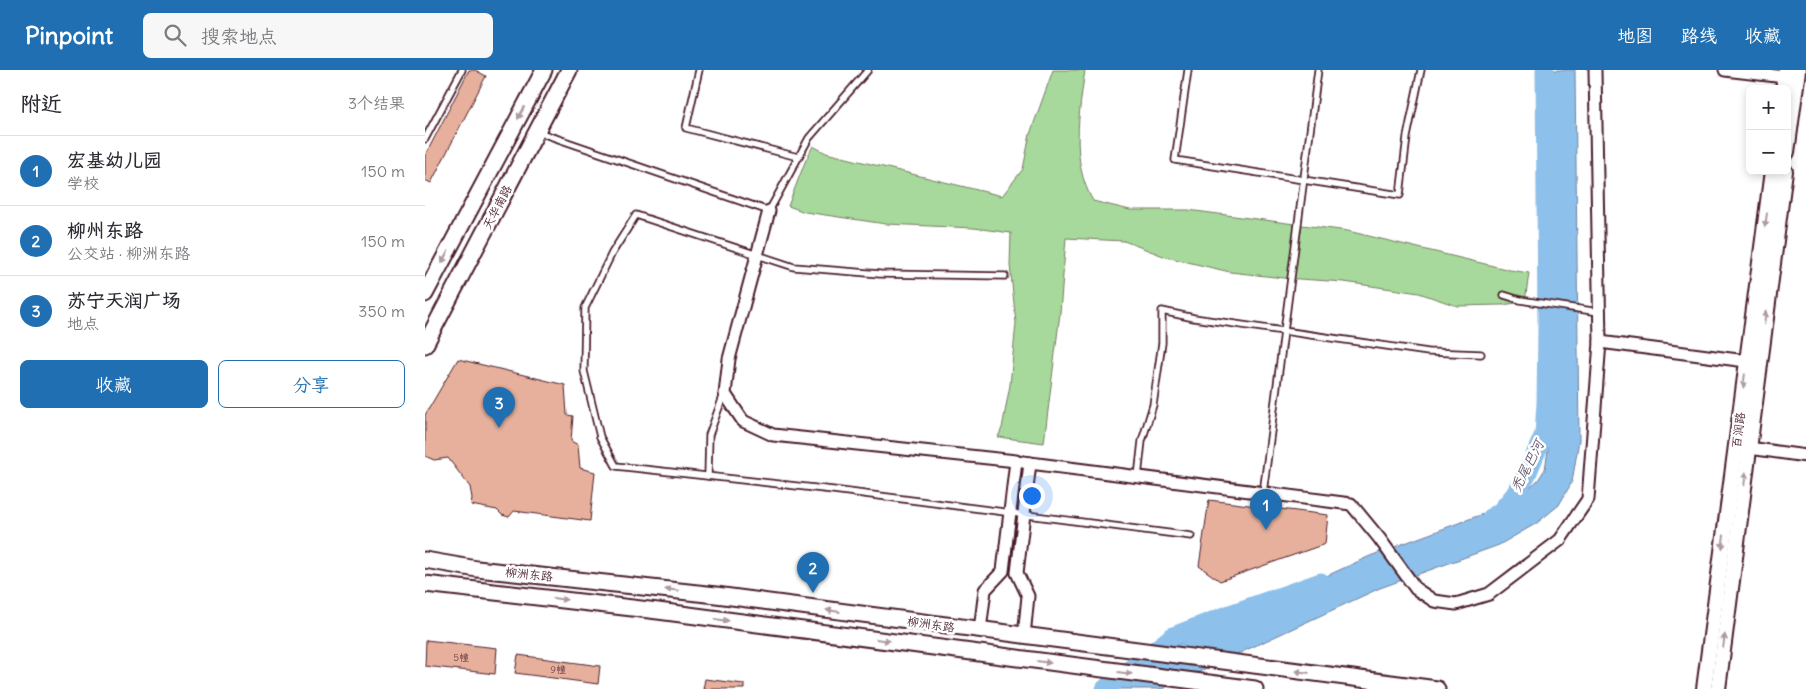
<!DOCTYPE html>
<html lang="zh">
<head>
<meta charset="utf-8">
<style>
	body { margin:0; font-family:Delius,"LXGW WenKai TC",sans-serif; background:#f7f7f7; color:#2b2b33 }
	.controls { position:absolute; right:15px; top:15px; display:grid; overflow:hidden; border-radius:8px; box-shadow:0 2px 8px #0003 }
	.controls button { width:45px; height:45px; display:grid; place-items:center; padding:0; border:0; border-bottom:1px solid #e1e1e2; background:#fff; color:#2b2b33; font:25px sans-serif }
	.you { position:absolute; left:606px; top:425px; width:18px; height:18px; margin:-12px; border:4px solid #fff; border-radius:50%; background:#1a73e8; box-shadow:0 0 0 8px #1a73e833 }
	.badge { display:grid; place-items:center; width:32px; height:32px; border-radius:50%; background:#1f6fb2; color:#fff; font-size:16px; font-weight:700 }
	.pin { position:absolute; translate:-50% -41px; filter:drop-shadow(0 1px 2px #0008) }
	.pin::after { content:''; position:absolute; top:26px; width:18px; height:15px; background:inherit; clip-path:polygon(0 0,100% 0,50% 100%) }
	.list { margin:0; padding:0; list-style:none }
	h2 { display:flex; justify-content:space-between; align-items:center; height:65px; margin:0; padding:0 20px; font-size:21px }
	h2 small { font-size:16px; font-weight:400; color:#7c7c81 }
	.list li { display:grid; grid-template-columns:32px 1fr auto; gap:15px; align-items:center; box-sizing:border-box; height:70px; padding:0 20px; border-top:1px solid #e1e1e2 }
	.list b { display:block; font-size:19px; white-space:nowrap }
	.list p { margin:0; font-size:16px; white-space:nowrap; color:#7c7c81 }
	.list em { font-size:16px; font-style:normal; color:#7c7c81 }
	.actions { display:flex; gap:10px; padding:15px 20px }
	.actions a { flex:1; padding:11px 0; border:1px solid #1f6fb2; border-radius:8px; text-align:center; font-size:18px; color:#1f6fb2 }
	.actions .main { background:#1f6fb2; color:#fff }
	.icon { flex:none; width:28px; height:28px; fill:none; stroke:currentColor; stroke-width:2; stroke-linecap:round; stroke-linejoin:round }
	.map { position:relative; flex:none; width:1381px; height:619px; overflow:hidden }
	header { display:flex; align-items:center; gap:30px; box-sizing:border-box; height:70px; padding:0 25px; background:#1f6fb2; color:#fff }
	header strong { font-size:24px }
	nav { display:flex; gap:28px; margin-inline-start:auto; font-size:18px }
	.search { width:350px; height:45px; background:#f7f7f7; display:flex; align-items:center; gap:12px; box-sizing:border-box; padding:0 18px; border-radius:8px; color:#7c7c81; font-size:19px }
	main { display:flex }
	aside { flex:1; background:#fff }
	.map>svg:first-child { display:block }
</style>
</head>
<body>
<header>
<strong>Pinpoint</strong>
<div class="search"><svg class="icon" aria-label="search" viewBox="0 0 24 24"><circle cx="10" cy="10" r="6"/><path d="M15 15l6 6"/></svg>搜索地点</div>
<nav><a>地图</a><a>路线</a><a>收藏</a></nav>
</header>
<main>
<aside>
<h2>附近<small>3个结果</small></h2>
<ul class="list">
<li><span class="badge">1</span><div><b>宏基幼儿园</b><p>学校</p></div><em>150 m</em></li>
<li><span class="badge">2</span><div><b>柳州东路</b><p>公交站 · 柳洲东路</p></div><em>150 m</em></li>
<li><span class="badge">3</span><div><b>苏宁天润广场</b><p>地点</p></div><em>350 m</em></li>
</ul>
<div class="actions"><a class="main">收藏</a><a>分享</a></div>
</aside>
<div class="map">
<svg width="1381" height="619" viewBox="0 0 1381 619">
	<rect width="100%" height="100%" fill="#fff"/>
	<filter id="ink" filterUnits="userSpaceOnUse"><feTurbulence type="fractalNoise" baseFrequency=".02" numOctaves="2"/><feDisplacementMap in="SourceGraphic" scale="10" xChannelSelector="R" yChannelSelector="G"/><feConvolveMatrix kernelMatrix="1 2 1 2 8 2 1 2 1" color-interpolation-filters="sRGB"/></filter>
	<g filter="url(#ink)">
		<path fill="#a6d99b" stroke="#787c63" d="M628 0H660C654 44 645 91 668 131L705 140H763L923 161 1085 200 1104 203 1100 232 1076 235 1032 236 994 223 919 212 859 208 805 202 741 187 699 171 641 168 635 243 619 373 573 367 577 358 585 315 591 253 585 195 586 163 549 158 461 154 380 142 363 136 380 92 388 76 401 83 577 126 598 99 605 64Z"/>
		<polygon fill="#8dc0ea" stroke="#72809e" points="1121,0 1150,0 1154,370 1147,412 1134,435 1112,453 1074,475 955,518 737,619 681,619 729,585 945,486 1063,442 1097,424 1113,410 1120,399 1125,367"/>
		<g fill="none" stroke-linecap="round" stroke-linejoin="round">
			<g stroke="#8dc0ea" stroke-width="19">
				<polyline points="1066,448 1075,442 1090,424 1102,404 1119,364 1121,333 1122,257 1120,0"/>
				<polyline points="680,619 748,566 805,544 896,512"/>
			</g>
		</g>
		<g fill="#e6b09c" stroke="#4a1f2b">
			<polygon points="44,0 50,0 61,6 6,113 0,110 0,86"/>
			<polygon points="33,289 140,315 142,345 148,346 146,371 153,375 155,398 170,402 165,451 89,441 84,447 77,445 72,440 46,435 47,428 45,417 23,388 9,390 0,386 0,345"/>
			<polygon points="784,430 903,445 900,474 795,511 774,496"/>
			<polygon points="1,570 72,578 70,604 0,596"/>
			<polygon points="93,585 175,596 173,614 90,603"/>
			<polygon points="280,609 319,614 319,619 278,619"/>
		</g>
		<g fill="none" stroke-linecap="round" stroke-linejoin="round">
			<defs>
				<g id="service">
					<polyline points="274,0 261,58 373,87"/>
					<polyline points="763,0 750,90 975,125 982,67 996,0"/>
					<polyline points="113,62 344,141 384,68 443,0"/>
					<polyline points="0,69 37,0"/>
					<polyline points="580,206 455,204 369,197 211,145 187,183 160,238 159,301 175,367 191,396 408,420 766,466"/>
					<polyline points="1079,225 1095,230 1174,242"/>
					<polyline points="283,406 284,365 299,324"/>
					<polyline points="713,407 717,371 728,335 737,273 737,241 769,248 1003,282 1056,284"/>
					<polyline points="838,423 893,0"/>
				</g>
				<g id="minor">
					<polyline points="1170,0 1175,272"/>
					<polyline points="1300,0 1360,7"/>
					<polyline points="344,141 304,289 300,324 318,351 348,365 591,391 578,501 560,520 555,560"/>
					<polyline points="1317,377 1381,386"/>
					<polyline points="598,392 605,393 592,503 603,526 599,566"/>
					<polyline points="605,393 926,434 954,468 991,519 1009,531 1031,534 1064,524 1135,470 1163,429 1175,272 1321,291"/>
				</g>
				<g id="tertiary">
					<polyline points="1358,19 1361,0"/>
					<polyline points="1362,82 1373,0"/>
					<polyline points="1279,619 1347,101"/>
					<polyline points="1293,619 1360,101"/>
				</g>
				<g id="secondary">
					<polyline points="0,224 119,0"/>
					<polyline points="0,275 144,0"/>
					<polyline points="0,490 52,499 291,525 1012,619"/>
					<polyline points="0,514 233,541 830,619"/>
				</g>
			</defs>
			<use href="#service" stroke="#4a1f2b" stroke-width="9"/>
			<use href="#minor" stroke="#4a1f2b" stroke-width="15"/>
			<use href="#tertiary" stroke="#4a1f2b" stroke-width="18"/>
			<use href="#secondary" stroke="#4a1f2b" stroke-width="19"/>
			<use href="#service" stroke="#fff" stroke-width="5.5"/>
			<use href="#minor" stroke="#fff" stroke-width="11"/>
			<use href="#tertiary" stroke="#fff" stroke-width="14"/>
			<use href="#secondary" stroke="#fff" stroke-width="15"/>
		</g>
		<defs><path id="oneway-solid" d="M-6-.8H1V-3.2L6.5 0L1 3.2V.8H-6Z" transform="scale(1.25)"/></defs>
		<g fill="#ae9aa0">
			<use href="#oneway-solid" transform="translate(96 43) rotate(118)"/>
			<use href="#oneway-solid" transform="translate(1341 150) rotate(98)"/>
			<use href="#oneway-solid" transform="translate(20 187) rotate(118)"/>
			<use href="#oneway-solid" transform="translate(1340 248) rotate(-83)"/>
			<use href="#oneway-solid" transform="translate(1319 311) rotate(97)"/>
			<use href="#oneway-solid" transform="translate(1320 409) rotate(-83)"/>
			<use href="#oneway-solid" transform="translate(1298 472) rotate(98)"/>
			<use href="#oneway-solid" transform="translate(247 520) rotate(-174)"/>
			<use href="#oneway-solid" transform="translate(135 529) rotate(7)"/>
			<use href="#oneway-solid" transform="translate(408 541) rotate(-172)"/>
			<use href="#oneway-solid" transform="translate(297 550) rotate(7)"/>
			<use href="#oneway-solid" transform="translate(458 570) rotate(7)"/>
			<use href="#oneway-solid" transform="translate(1299 571) rotate(-83)"/>
			<use href="#oneway-solid" transform="translate(619 592) rotate(8)"/>
			<use href="#oneway-solid" transform="translate(877 602) rotate(-173)"/>
			<use href="#oneway-solid" transform="translate(700 603) rotate(7)"/>
		</g>
	</g>
	<g text-anchor="middle" dominant-baseline="central" stroke-width="5" stroke-linejoin="round" paint-order="stroke">
		<g font-size="10" fill="#714347">
			<text x="36" y="587">5幢</text>
			<text x="133" y="599">9幢</text>
		</g>
		<g font-size="12" fill="#4a1f2b" stroke="#fff">
			<text transform="translate(72 137) rotate(-62)">天华南路</text>
			<text transform="translate(1313 360) rotate(-83)">百润路</text>
			<text transform="translate(104 504) rotate(6)">柳洲东路</text>
			<text transform="translate(506 554) rotate(8)">柳洲东路</text>
		</g>
		<g font-size="14" font-style="italic" fill="#61576e" stroke="#fff">
			<text transform="translate(1102 396) rotate(-63)">秃尾巴河</text>
		</g>
	</g>
</svg>
<div class="controls">
<button>+</button>
<button>−</button>
</div>
<div class="you"></div>
<div class="pin badge" style="left:841px;top:460px">1</div>
<div class="pin badge" style="left:388px;top:523px">2</div>
<div class="pin badge" style="left:74px;top:358px">3</div>
</div>
</main>
</body>
</html>
